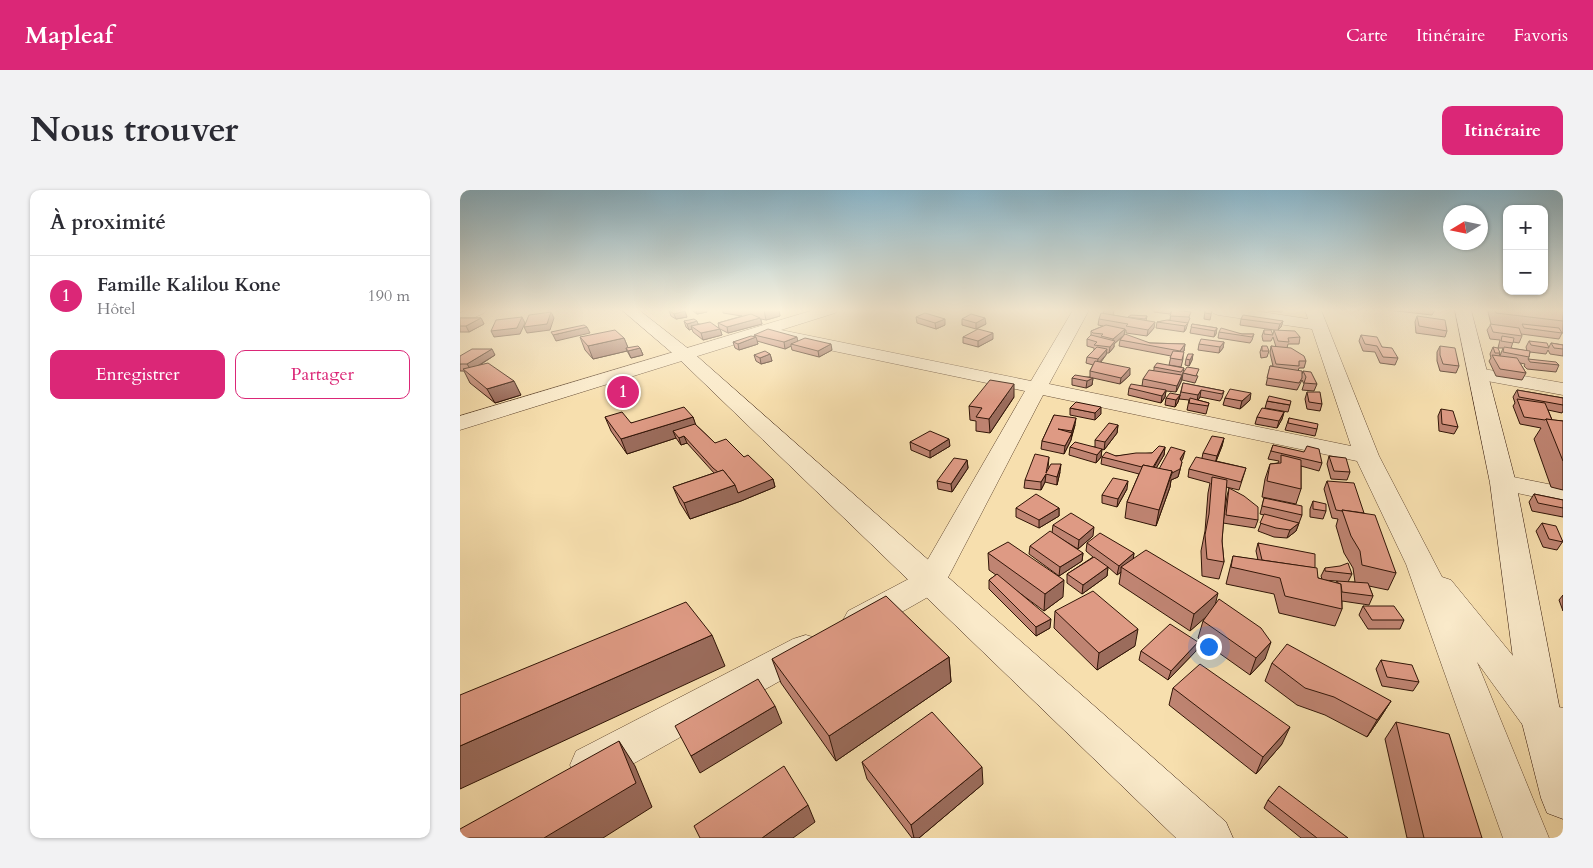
<!DOCTYPE html>
<html lang="fr">
<head>
<meta charset="utf-8">
<style>
	body { margin:0; font-family:Cardo,serif; background:#f2f2f3; color:#2b2b33 }
	.controls { position:absolute; right:15px; top:15px; display:grid; overflow:hidden; border-radius:10px; box-shadow:0 1px 4px #0004 }
	.controls button { width:45px; height:45px; display:grid; place-items:center; padding:0; border:0; border-bottom:1px solid #e1e1e2; background:#fff; color:#2b2b33; font:25px sans-serif }
	.compass { position:absolute; left:983px; top:15px; width:45px; height:45px; border-radius:50%; background:#fff; box-shadow:0 1px 4px #0004; rotate:260deg }
	.you { position:absolute; left:748px; top:456px; width:18px; height:18px; margin:-12px; border:4px solid #fff; border-radius:50%; background:#1a73e8; box-shadow:0 0 0 8px #1a73e833 }
	.badge { display:grid; place-items:center; width:32px; height:32px; border-radius:50%; background:#db2777; color:#fff; font-size:16px; font-weight:700 }
	.pin { position:absolute; translate:-50% -50%; border:2px solid #fff; box-shadow:0 1px 5px #0006 }
	.list { margin:0; padding:0; list-style:none }
	h2 { display:flex; justify-content:space-between; align-items:center; height:65px; margin:0; padding:0 20px; font-size:21px }
	h2 small { font-size:16px; font-weight:400; color:#7c7c81 }
	.list li { display:grid; grid-template-columns:32px 1fr auto; gap:15px; align-items:center; box-sizing:border-box; height:80px; padding:0 20px; border-top:1px solid #e1e1e2 }
	.list b { display:block; font-size:19px; white-space:nowrap }
	.list p { margin:0; font-size:16px; white-space:nowrap; color:#7c7c81 }
	.list em { font-size:16px; font-style:normal; color:#7c7c81 }
	.actions { display:flex; gap:10px; padding:15px 20px }
	.actions a { flex:1; padding:11px 0; border:1px solid #db2777; border-radius:10px; text-align:center; font-size:18px; color:#db2777 }
	.actions .main { background:#db2777; color:#fff }
	.map { position:relative; flex:none; width:1103px; height:648px; overflow:hidden; border-radius:10px }
	header { display:flex; align-items:center; gap:30px; box-sizing:border-box; height:70px; padding:0 25px; background:#db2777; color:#fff }
	header strong { font-size:24px }
	nav { display:flex; gap:28px; margin-inline-start:auto; font-size:18px }
	.intro { display:flex; align-items:center; justify-content:space-between; box-sizing:border-box; height:120px; padding:0 30px }
	h1 { margin:0; font-size:35px }
	.button { padding:12px 22px; border-radius:10px; background:#db2777; color:#fff; font-size:18px; font-weight:700 }
	main { display:flex; gap:30px; padding:0 30px }
	aside { flex:1; background:#fff; border-radius:10px; box-shadow:0 1px 4px #0004 }
	.map>svg:first-child { display:block }
</style>
</head>
<body>
<header>
<strong>Mapleaf</strong>
<nav><a>Carte</a><a>Itinéraire</a><a>Favoris</a></nav>
</header>
<div class="intro"><h1>Nous trouver</h1><a class="button">Itinéraire</a></div>
<main>
<aside>
<h2>À proximité<small></small></h2>
<ul class="list">
<li><span class="badge">1</span><div><b>Famille Kalilou Kone</b><p>Hôtel</p></div><em>190 m</em></li>
</ul>
<div class="actions"><a class="main">Enregistrer</a><a>Partager</a></div>
</aside>
<div class="map">
<svg width="1103" height="648" viewBox="0 0 1103 648">
	<rect width="100%" height="100%" fill="#f7dfae"/>
	<filter id="stains"><feTurbulence type="fractalNoise" baseFrequency=".004" numOctaves="4"/><feColorMatrix values="0 0 0 0 .2 0 0 0 0 .09 0 0 0 0 .02 0 0 0 .5 -.17"/></filter>
	<radialGradient id="worn" r=".72"><stop offset=".6" stop-color="#630" stop-opacity="0"/><stop offset="1" stop-color="#630" stop-opacity=".3"/></radialGradient>
	<g fill="none" stroke-linecap="round" stroke-linejoin="round">
		<defs>
			<g id="street">
				<polygon points="7,120 27,120 24,123 0,134 0,123"/>
				<polygon points="354,120 378,120 375,123 321,140 571,191 613,120 629,120 589,194 891,256 852,139 758,125 753,123 750,120 789,120 848,129 845,120 861,120 919,266 982,387 991,390 1094,516 1103,518 1103,554 1067,541 1017,472 1089,648 1043,648 946,374 897,271 583,205 482,399 412,439 400,442 388,439 383,430 388,421 460,383 565,201 302,146 0,240 0,226"/>
				<polygon points="1018,178 1103,193 1103,205 1011,188 1008,184 1011,180"/>
				<polygon points="1043,285 1103,297 1103,313 1034,298 1030,293 1034,288"/>
				<polygon points="346,445 359,449 364,459 359,469 146,589 131,595 116,589 110,575 116,561 333,449"/>
			</g>
			<g id="secondary">
				<polygon points="162,120 179,120 230,160 766,632 773,648 716,648 218,168"/>
				<polygon points="995,120 1011,120 1056,293 1103,536 1103,629 1087,623 1081,608 1061,529 1030,293"/>
			</g>
		</defs>
		<use href="#street" stroke="#624831" stroke-width="1"/>
		<use href="#secondary" stroke="#311507" stroke-width="1"/>
		<use href="#street" fill="#faeaca" fill-rule="evenodd"/>
		<use href="#secondary" fill="#faeaca" fill-rule="evenodd"/>
	</g>
	<g fill="#bf8472" stroke="#311507" fill-rule="evenodd">
		<polygon points="209,120 227,127 216,129 211,126"/>
		<polygon points="233,120 246,120 247,122 237,124 233,121"/>
		<polygon points="263,120 319,120 320,126 306,130 301,129 302,134 268,143 260,139 262,145 243,150 233,142 232,139 229,140 226,137 224,131 259,138 258,133 282,126 263,123"/>
		<polygon points="644,120 654,120 653,125 668,128 668,127 687,126 686,131 694,138 687,146 666,143 666,140 665,140 664,145 654,154 654,157 649,163 647,163 646,165 641,172 670,185 660,194 633,188 632,195 626,198 612,195 612,188 630,187 630,181 633,175 626,173 627,167 634,160 634,158 627,156 627,149 631,146 631,141 643,136 638,135 639,129 643,124"/>
		<polygon points="694,120 720,120 720,121 730,128 728,133 727,133 726,139 724,142 696,138 697,132 710,130 711,122 710,124 694,122"/>
		<polygon points="745,120 752,120 750,130 744,129"/>
		<polygon points="808,120 823,120 822,122 808,121"/>
		<polygon points="928,120 975,120 972,125"/>
		<polygon points="1029,120 1103,120 1103,143 1102,143 1099,149 1061,144 1062,146 1059,153 1053,152 1051,158 1067,161 1066,157 1069,151 1089,157 1091,153 1103,155 1103,166 1090,164 1088,160 1086,164 1070,162 1069,167 1068,169 1099,175 1096,182 1067,179 1064,176 1065,174 1060,173 1066,183 1062,190 1036,186 1029,171 1031,168 1030,164 1033,157 1040,163 1039,166 1040,166 1043,158 1038,158 1040,150 1030,149 1027,140 1031,134 1028,122"/>
		<polygon points="957,126 987,141 985,147 956,143 955,132"/>
		<polygon points="456,127 485,135 476,139 457,133"/>
		<polygon points="0,128 21,128 24,134 9,142 0,142"/>
		<polygon points="502,129 526,134 516,139 502,135"/>
		<polygon points="781,129 823,131 821,137 818,140 840,147 839,154 828,154 827,158 846,171 844,178 839,178 838,181 842,184 843,181 857,194 854,201 842,200 844,194 842,190 837,200 806,195 810,176 813,176 810,163 811,156 816,157 813,147 811,151 803,151 802,146 804,140 813,144 814,140 780,135"/>
		<polygon points="732,134 757,138 756,144 754,147 730,143"/>
		<polygon points="759,142 782,144 794,144 792,150 790,153 758,148"/>
		<polygon points="294,145 338,151 372,160 359,167 332,160 331,156 325,159 297,151 298,154 279,160 275,158 273,152 295,147"/>
		<polygon points="901,145 922,157 938,168 935,175 920,173 915,162 903,161 899,151"/>
		<polygon points="120,147 164,148 168,158 180,158 183,165 171,168 167,161 133,169 125,160"/>
		<polygon points="503,147 533,149 518,157 503,153"/>
		<polygon points="660,150 690,153 725,154 724,161 723,162 723,169 721,177 709,175 711,166 659,156"/>
		<polygon points="764,152 763,158 759,163 738,160 739,154"/>
		<polygon points="802,156 809,161 807,167 801,168 800,162"/>
		<polygon points="980,156 999,176 996,183 980,181 977,171 977,162"/>
		<polygon points="310,164 312,171 301,174 296,171 294,165"/>
		<polygon points="733,164 732,170 729,176 725,175 726,169"/>
		<polygon points="35,165 20,175 61,205 35,213 10,193 4,181 0,181 0,174"/>
		<polygon points="694,177 724,178 721,192 716,202 706,201 705,207 701,213 668,205 669,198 682,196 683,189 694,180"/>
		<polygon points="723,183 738,186 735,193 722,190"/>
		<polygon points="723,193 764,201 762,208 760,211 740,207 738,210 749,213 746,224 727,220 729,210 719,209"/>
		<polygon points="1057,200 1103,208 1103,221 1102,223 1088,220 1092,230 1103,231 1103,300 1091,297 1074,249 1081,238 1060,234 1053,216 1055,213 1053,207"/>
		<polygon points="847,202 862,214 860,221 847,219 845,209"/>
		<polygon points="720,205 718,212 715,217 705,215 706,208"/>
		<polygon points="554,207 530,243 516,241 516,231 510,230 509,216"/>
		<polygon points="765,208 790,210 780,219 763,215"/>
		<polygon points="807,211 830,215 828,222 805,218"/>
		<polygon points="610,218 641,224 635,230 610,225"/>
		<polygon points="981,219 998,237 994,244 979,241 978,226"/>
		<polygon points="824,222 822,229 817,238 795,234 797,227"/>
		<polygon points="594,225 615,235 611,250 604,264 581,259 582,251"/>
		<polygon points="145,227 171,233 233,227 235,234 255,253 284,267 313,289 315,297 281,311 230,329 220,313 213,297 254,283 227,253 221,255 216,248 167,264 151,241"/>
		<polygon points="829,228 857,239 855,246 825,240"/>
		<polygon points="658,235 657,243 644,260 642,259 641,267 636,273 609,265 610,257 635,257 635,250"/>
		<polygon points="764,248 762,256 756,271 786,278 779,300 766,297 762,351 764,372 759,389 742,386 741,361 745,341 748,303 750,293 728,287 729,279 742,268 743,263"/>
		<polygon points="450,252 490,256 470,268 451,260"/>
		<polygon points="813,255 862,273 859,281 841,276 841,299 836,314 802,307 805,289 810,274 818,273 819,271 808,269"/>
		<polygon points="705,257 704,265 696,278 699,279 723,268 721,271 720,280 718,287 711,290 710,297 696,336 665,328 667,312 679,284 641,274 642,267 692,263"/>
		<polygon points="869,266 890,282 887,290 871,289 867,274"/>
		<polygon points="589,267 588,279 600,282 597,295 585,292 581,300 564,298 565,290"/>
		<polygon points="507,270 508,278 492,302 478,299 477,291"/>
		<path d="M867 291 904 323 936 383 928 400 909 396 913 406 909 415 882 411V419L875 436 819 423 814 404 766 394 773 366 798 370 796 361 798 353 855 378 858 388 862 389 861 386 865 378 892 384 888 392H895L893 378 884 363 876 336 878 329 872 328 864 299ZM863 390 877 391 876 393Z"/>
		<polygon points="769,298 798,330 795,338 763,333 767,306"/>
		<polygon points="667,299 657,317 642,313 642,305"/>
		<polygon points="1074,304 1103,310 1103,327 1072,321 1069,312"/>
		<polygon points="804,308 842,325 836,341 827,348 814,347 798,341 804,325 800,324"/>
		<polygon points="853,311 866,321 863,329 850,327 850,319"/>
		<polygon points="556,318 599,318 599,326 579,338 556,327"/>
		<polygon points="1082,333 1103,351 1097,360 1083,357 1076,341"/>
		<polygon points="593,335 633,346 618,359 592,343"/>
		<polygon points="627,353 674,363 673,369 755,415 805,469 790,485 738,448 743,431 747,425 730,441 659,394 661,382 657,385 648,377 647,386 622,404 607,393 607,384 633,367 626,361"/>
		<polygon points="570,356 623,363 622,371 599,386 569,364"/>
		<polygon points="528,363 603,407 584,421 557,401 590,438 576,446 529,399 529,390 536,385 529,380"/>
		<polygon points="1103,405 1103,421 1099,410"/>
		<polygon points="903,416 944,430 940,439 908,439 899,425"/>
		<polygon points="595,421 675,456 637,480 594,438"/>
		<polygon points="738,452 736,461 708,490 679,470 681,461"/>
		<polygon points="489,467 491,492 376,571 321,493 312,469"/>
		<polygon points="921,470 959,492 953,501 922,496 916,479"/>
		<polygon points="812,473 931,511 920,528 907,547 865,525 837,515 805,491"/>
		<polygon points="713,498 822,554 796,584 709,515"/>
		<polygon points="936,532 1022,648 947,648 925,549"/>
		<polygon points="402,572 523,594 459,648 452,648 407,589"/>
		<polygon points="808,610 888,648 841,648 804,618"/>
	</g>
	<g fill="#9b6c5c" stroke="#311507">
		<polygon points="236,120 246,120 247,122 237,124"/>
		<polygon points="304,120 319,120 320,126 306,130"/>
		<polygon points="225,121 227,127 216,129 214,124"/>
		<polygon points="91,122 94,128 90,140 67,143 64,137"/>
		<polygon points="62,127 65,133 60,144 34,147 31,141"/>
		<polygon points="21,128 24,134 9,142 6,136"/>
		<polygon points="300,128 302,134 268,143 267,137"/>
		<polygon points="525,128 526,134 516,139 516,133"/>
		<polygon points="485,129 485,135 476,139 475,133"/>
		<polygon points="237,131 239,137 231,136 232,139 229,140 227,134"/>
		<polygon points="823,131 821,137 818,140 820,134"/>
		<polygon points="695,132 694,138 687,146 688,140"/>
		<polygon points="728,133 726,139 724,142 725,136"/>
		<polygon points="127,137 130,143 96,151 93,145"/>
		<polygon points="757,138 756,144 754,147 755,141"/>
		<polygon points="260,139 262,145 243,150 241,143"/>
		<polygon points="665,139 664,145 654,154 654,157 649,163 650,157 653,153 653,149"/>
		<polygon points="533,143 533,149 518,157 518,151"/>
		<polygon points="296,147 298,154 279,160 278,154"/>
		<polygon points="337,147 338,153 331,154 331,156 325,159 324,152"/>
		<polygon points="164,148 169,160 166,158 167,161 133,169 128,156"/>
		<polygon points="764,152 763,158 759,163 760,157"/>
		<polygon points="371,154 372,160 359,167 358,161"/>
		<polygon points="725,154 724,161 719,167 720,161"/>
		<polygon points="180,158 183,165 171,168 168,161"/>
		<polygon points="32,159 35,165 11,180 7,174"/>
		<polygon points="647,159 646,165 637,175 638,169"/>
		<polygon points="310,164 312,171 301,174 300,168"/>
		<polygon points="733,164 732,170 729,176 730,170"/>
		<polygon points="670,178 670,185 660,194 661,188"/>
		<polygon points="722,185 721,192 716,202 717,196"/>
		<polygon points="633,188 632,195 626,198 627,191"/>
		<polygon points="54,191 61,205 35,213 27,199"/>
		<polygon points="554,194 554,207 530,243 529,229"/>
		<polygon points="706,200 705,207 701,213 702,206"/>
		<polygon points="741,200 740,207 737,212 738,205"/>
		<polygon points="791,203 790,210 780,219 782,211"/>
		<polygon points="720,205 718,212 715,217 716,210"/>
		<polygon points="641,217 641,224 635,230 635,223"/>
		<polygon points="824,222 822,229 817,238 819,231"/>
		<polygon points="233,227 238,241 213,241 216,248 167,264 161,249"/>
		<polygon points="616,228 615,235 611,248 612,241"/>
		<polygon points="658,235 657,243 644,260 645,252"/>
		<polygon points="612,243 611,250 604,264 605,256"/>
		<polygon points="224,246 227,253 221,255 219,248"/>
		<polygon points="764,248 762,256 755,274 757,266"/>
		<polygon points="489,249 490,256 470,268 470,261"/>
		<polygon points="705,257 704,265 691,287 693,279"/>
		<polygon points="642,259 641,267 636,273 637,265"/>
		<polygon points="725,261 723,268 719,276 720,269"/>
		<polygon points="507,270 508,278 492,302 491,294"/>
		<polygon points="722,272 718,287 711,290 710,297 696,336 699,320 712,283"/>
		<polygon points="601,274 600,282 597,295 597,287"/>
		<polygon points="586,284 585,292 581,300 581,292"/>
		<polygon points="313,289 315,297 281,311 230,329 224,313 275,295"/>
		<polygon points="668,291 667,299 657,317 658,309"/>
		<polygon points="599,318 599,326 579,338 579,330"/>
		<polygon points="839,333 836,341 827,348 830,340"/>
		<polygon points="634,337 633,346 618,359 619,350"/>
		<polygon points="623,363 622,371 599,386 600,377"/>
		<polygon points="674,363 673,371 661,377 661,382 657,385 659,376"/>
		<polygon points="648,377 647,386 622,404 623,395"/>
		<polygon points="604,390 603,407 584,421 585,404"/>
		<polygon points="758,403 754,420 730,441 734,424"/>
		<polygon points="591,429 590,438 576,446 576,437"/>
		<polygon points="678,439 675,456 637,480 639,463"/>
		<polygon points="252,445 265,476 0,599 0,556"/>
		<polygon points="738,452 736,461 708,490 711,481"/>
		<polygon points="811,452 805,469 790,485 796,468"/>
		<polygon points="489,467 491,492 376,571 369,546"/>
		<polygon points="931,511 920,528 907,547 917,530"/>
		<polygon points="315,516 322,533 240,583 231,566"/>
		<polygon points="830,537 822,554 796,584 803,567"/>
		<polygon points="159,551 175,576 192,617 143,648 84,648"/>
		<polygon points="522,577 523,594 459,648 454,648 451,635"/>
		<polygon points="348,615 355,632 333,648 302,648"/>
	</g>
	<g fill="#de9a84" stroke="#311507">
		<polygon points="209,120 223,120 225,121 214,124"/>
		<polygon points="712,120 713,120 731,122 729,127 710,126"/>
		<polygon points="745,120 752,120 751,124 745,123"/>
		<polygon points="1035,120 1103,120 1103,131 1036,123"/>
		<polygon points="91,122 87,134 64,137 69,125"/>
		<polygon points="465,123 485,129 475,133 456,127"/>
		<polygon points="641,123 695,132 688,140 666,136 668,134 639,129"/>
		<polygon points="291,124 300,128 267,137 258,133"/>
		<polygon points="511,124 525,128 516,133 502,129"/>
		<polygon points="671,125 687,126 685,129 668,127"/>
		<polygon points="783,125 823,131 820,134 781,129"/>
		<polygon points="957,126 985,130 987,141 959,136"/>
		<polygon points="62,127 57,138 31,141 36,130"/>
		<polygon points="0,128 21,128 6,136 0,136"/>
		<polygon points="234,129 237,131 227,134 224,131"/>
		<polygon points="707,130 728,133 725,136 697,132"/>
		<polygon points="250,132 260,139 241,143 231,136"/>
		<polygon points="732,134 757,138 755,141 731,137"/>
		<polygon points="1030,134 1059,138 1062,146 1033,142"/>
		<polygon points="1062,134 1099,138 1102,143 1064,138"/>
		<polygon points="124,135 127,137 93,145 91,142"/>
		<polygon points="646,135 665,139 653,149 641,146 643,144 633,143 631,141"/>
		<polygon points="761,138 782,144 794,144 792,147 759,142"/>
		<polygon points="308,139 337,147 324,152 294,145"/>
		<polygon points="518,139 533,143 518,151 503,147"/>
		<polygon points="155,140 164,148 128,156 120,147"/>
		<polygon points="804,140 811,140 813,145 804,144"/>
		<polygon points="814,140 835,141 840,147 828,148 829,152 818,151"/>
		<polygon points="665,144 690,153 725,154 720,161 660,150"/>
		<polygon points="631,145 655,151 650,157 634,155 637,152 627,149"/>
		<polygon points="901,145 917,147 922,157 932,158 938,168 923,167 917,156 905,154"/>
		<polygon points="291,146 296,147 278,154 273,152"/>
		<polygon points="1042,146 1054,148 1053,153 1041,151"/>
		<polygon points="345,148 371,154 358,161 331,154"/>
		<polygon points="741,149 764,152 760,157 739,154"/>
		<polygon points="1069,151 1087,153 1089,158 1071,155"/>
		<polygon points="1091,153 1103,155 1103,159 1094,158"/>
		<polygon points="178,156 180,158 168,161 166,158"/>
		<polygon points="802,156 807,156 809,161 802,161"/>
		<polygon points="811,156 831,158 844,166 846,171 839,171 839,176 816,174"/>
		<polygon points="980,156 995,158 999,176 983,174 980,165"/>
		<polygon points="637,157 647,159 638,169 627,167"/>
		<polygon points="1033,157 1038,158 1040,163 1035,163"/>
		<polygon points="1044,157 1070,161 1069,167 1043,162"/>
		<polygon points="12,159 32,159 7,174 0,174 0,166"/>
		<polygon points="305,161 310,164 300,168 294,165"/>
		<polygon points="713,161 724,162 722,170 710,168"/>
		<polygon points="728,164 733,164 730,170 726,169"/>
		<polygon points="1032,165 1057,168 1066,183 1040,179"/>
		<polygon points="1068,169 1096,172 1099,175 1070,172"/>
		<polygon points="635,171 670,178 661,188 630,181"/>
		<polygon points="28,173 54,191 27,199 3,179"/>
		<polygon points="697,173 724,178 721,182 694,177"/>
		<polygon points="810,176 842,181 842,188 839,193 807,188"/>
		<polygon points="727,177 739,179 736,186 723,183"/>
		<polygon points="689,180 722,185 717,196 683,189"/>
		<polygon points="843,181 851,182 857,194 844,193 846,187"/>
		<polygon points="615,185 633,188 627,191 612,188"/>
		<polygon points="530,190 554,194 529,229 516,227 522,218 509,216"/>
		<polygon points="723,193 764,201 762,204 741,200 738,205 721,202"/>
		<polygon points="671,194 706,200 702,206 669,198"/>
		<polygon points="770,199 791,203 782,211 765,208"/>
		<polygon points="1057,200 1103,208 1103,215 1059,207"/>
		<polygon points="847,202 860,202 862,214 849,212"/>
		<polygon points="710,203 720,205 716,210 706,208"/>
		<polygon points="809,206 831,211 830,215 807,211"/>
		<polygon points="730,208 749,213 748,216 729,213"/>
		<polygon points="1057,209 1085,213 1092,230 1086,229 1085,230 1064,227"/>
		<polygon points="616,212 641,217 635,223 610,218"/>
		<polygon points="224,217 233,227 161,249 145,227 162,222 171,233"/>
		<polygon points="802,218 824,222 819,231 797,227"/>
		<polygon points="981,219 993,221 998,237 982,234"/>
		<polygon points="594,225 616,228 612,241 598,239 612,243 605,256 582,251"/>
		<polygon points="829,228 858,234 857,239 828,233"/>
		<polygon points="1086,229 1103,231 1103,271"/>
		<polygon points="649,233 658,235 645,252 635,250"/>
		<polygon points="235,234 255,253 266,249 284,267 288,265 313,289 278,303 275,295 263,280 258,282 253,278 224,246 219,248 213,241"/>
		<polygon points="470,241 489,249 470,261 450,252"/>
		<polygon points="752,246 764,248 757,266 743,263"/>
		<polygon points="615,252 642,259 637,265 610,257"/>
		<polygon points="813,255 844,262 847,256 859,259 862,273 811,261"/>
		<polygon points="699,256 705,257 693,277 683,275 682,277 642,267 646,262 656,266 676,263 692,263"/>
		<polygon points="711,257 725,261 720,269 722,272 720,279 712,283 712,281 699,279"/>
		<polygon points="575,264 589,267 586,283 591,274 601,274 597,287 586,284 581,292 565,290"/>
		<polygon points="821,265 841,270 841,299 807,291 810,274 821,273"/>
		<polygon points="869,266 886,268 890,282 874,281"/>
		<polygon points="736,267 786,278 781,292 729,279"/>
		<polygon points="494,268 507,270 491,294 477,291"/>
		<polygon points="683,275 712,281 699,320 667,312"/>
		<polygon points="263,280 275,295 224,313 213,297"/>
		<polygon points="752,287 767,290 762,351 764,372 747,369 745,345 749,324"/>
		<polygon points="653,288 668,291 658,309 642,305"/>
		<polygon points="867,291 894,293 904,323 882,320 882,321 876,320"/>
		<polygon points="769,298 784,306 798,317 798,330 766,325"/>
		<polygon points="576,304 599,318 579,330 556,318"/>
		<polygon points="1074,304 1103,310 1103,318 1078,313"/>
		<polygon points="804,308 842,316 842,325 802,316"/>
		<polygon points="853,311 866,314 866,321 853,319"/>
		<polygon points="882,320 915,325 936,383 902,375 900,361 891,346"/>
		<polygon points="611,323 634,337 619,350 593,335"/>
		<polygon points="804,324 839,333 830,340 816,338 800,333"/>
		<polygon points="1082,333 1096,336 1103,352 1089,349"/>
		<polygon points="590,341 623,363 600,377 570,356"/>
		<polygon points="640,343 674,363 659,376 627,353"/>
		<polygon points="548,352 604,390 585,404 528,363"/>
		<polygon points="798,353 855,364 855,378 802,370"/>
		<polygon points="686,360 758,403 734,424 661,377"/>
		<polygon points="773,366 857,378 858,388 881,394 882,419 825,406 820,388 771,377"/>
		<polygon points="634,367 648,377 623,395 607,384"/>
		<polygon points="888,373 892,384 865,381 865,378 880,376"/>
		<polygon points="537,384 591,429 576,437 529,390"/>
		<polygon points="877,391 908,393 913,406 882,402 881,394 878,393"/>
		<polygon points="633,401 678,439 639,463 595,421"/>
		<polygon points="426,406 489,467 369,546 312,469"/>
		<polygon points="759,409 801,438 811,452 796,468 743,431"/>
		<polygon points="226,412 252,445 0,556 0,505"/>
		<polygon points="903,416 934,416 944,430 912,430"/>
		<polygon points="710,434 738,452 711,481 681,461"/>
		<polygon points="827,454 931,511 917,530 874,507 845,498 812,473"/>
		<polygon points="921,470 952,475 959,492 927,487"/>
		<polygon points="740,474 830,537 803,567 713,498"/>
		<polygon points="298,489 315,516 231,566 215,536"/>
		<polygon points="472,522 522,577 451,635 402,572"/>
		<polygon points="936,532 989,544 1022,648 964,648"/>
		<polygon points="159,551 176,593 84,648 0,648 0,639"/>
		<polygon points="324,576 348,615 302,648 240,648 234,636"/>
		<polygon points="819,596 888,648 857,648 808,610"/>
	</g>
	<linearGradient id="sky" x2="0" y2="1"><stop stop-color="#8ab8ce"/><stop offset="0.57" stop-color="#fbf1db"/><stop offset="1" stop-color="#fbf1db" stop-opacity="0"/></linearGradient>
	<rect width="1103" height="211" fill="url(#sky)"/>
	<rect width="100%" height="100%" filter="url(#stains)"/>
	<rect width="100%" height="100%" fill="url(#worn)"/>
</svg>
<div class="controls">
<button>+</button>
<button>−</button>
</div>
<svg class="compass" viewBox="-18 -18 36 36"><path d="M0-13l5 13h-10z" fill="#e53935"/><path d="M0 13l5-13h-10z" fill="#7c7c81"/></svg>
<div class="you"></div>
<div class="pin badge" style="left:163px;top:202px">1</div>
</div>
</main>
</body>
</html>
